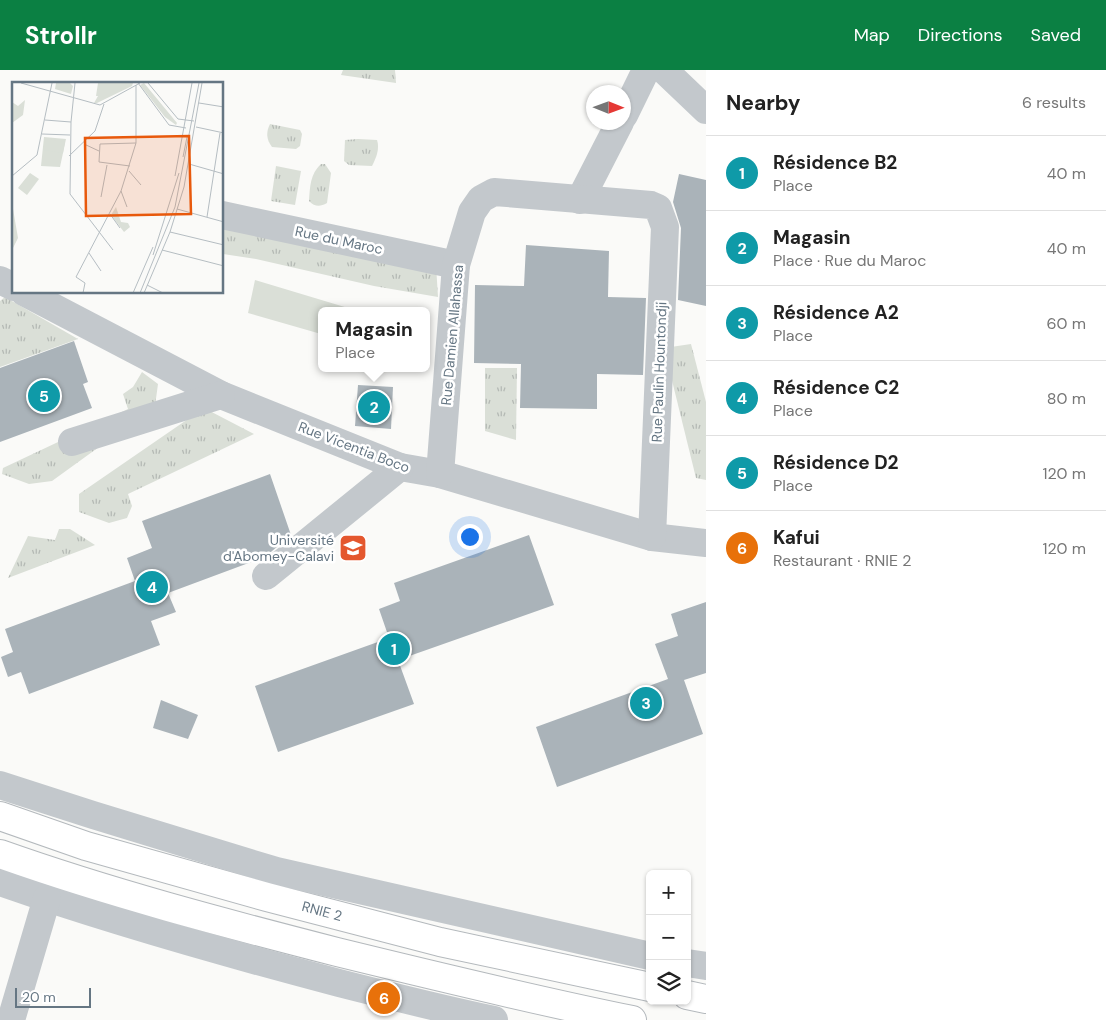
<!DOCTYPE html>
<html lang="en">
<head>
<meta charset="utf-8">
<style>
	body { margin:0; font-family:"DM Sans",sans-serif; background:#f6f6f6; color:#222 }
	.controls { position:absolute; right:15px; bottom:15px; display:grid; overflow:hidden; border-radius:8px; box-shadow:0 1px 4px #0004 }
	.controls button { width:45px; height:45px; display:grid; place-items:center; padding:0; border:0; border-bottom:1px solid #e0e0e0; background:#fff; color:#222; font:25px sans-serif }
	.compass { position:absolute; left:586px; top:15px; width:45px; height:45px; border-radius:50%; background:#fff; box-shadow:0 1px 4px #0004; rotate:91deg }
	.scale { position:absolute; left:15px; bottom:12px; width:76px; box-sizing:border-box; padding-left:5px; border:2px solid #657683; border-top:0; font-size:14px; line-height:18px; white-space:nowrap; color:#657683; -webkit-text-stroke:4px #fff; paint-order:stroke }
	.you { position:absolute; left:469px; top:466px; width:18px; height:18px; margin:-12px; border:4px solid #fff; border-radius:50%; background:#1a73e8; box-shadow:0 0 0 8px #1a73e833 }
	.badge { display:grid; place-items:center; width:32px; height:32px; border-radius:50%; background:#0b8043; color:#fff; font-size:16px; font-weight:700 }
	.pin { position:absolute; translate:-50% -50%; border:2px solid #fff; box-shadow:0 1px 5px #0006 }
	.popup { position:absolute; left:318px; top:237px; width:112px; height:65px; box-sizing:border-box; display:grid; place-content:center; border-radius:8px; background:#fff; filter:drop-shadow(0 1px 4px #0005); font-size:16px; white-space:nowrap; color:#767676 }
	.popup b { font-size:19px; color:#222 }
	.popup::after { content:''; position:absolute; left:50%; top:100%; margin-left:-10px; border:10px solid transparent; border-top-color:#fff }
	.list { margin:0; padding:0; list-style:none }
	h2 { display:flex; justify-content:space-between; align-items:center; height:65px; margin:0; padding:0 20px; font-size:21px }
	h2 small { font-size:16px; font-weight:400; color:#767676 }
	.list li { display:grid; grid-template-columns:32px 1fr auto; gap:15px; align-items:center; box-sizing:border-box; height:75px; padding:0 20px; border-top:1px solid #e0e0e0 }
	.list b { display:block; font-size:19px; white-space:nowrap }
	.list p { margin:0; font-size:16px; white-space:nowrap; color:#767676 }
	.list em { font-size:16px; font-style:normal; color:#767676 }
	.icon { flex:none; width:28px; height:28px; fill:none; stroke:currentColor; stroke-width:2; stroke-linecap:round; stroke-linejoin:round }
	.map { position:relative; flex:none; width:706px; height:950px; overflow:hidden }
	header { display:flex; align-items:center; gap:30px; box-sizing:border-box; height:70px; padding:0 25px; background:#0b8043; color:#fff }
	header strong { font-size:24px }
	nav { display:flex; gap:28px; margin-inline-start:auto; font-size:18px }
	main { display:flex }
	aside { flex:1; background:#fff }
	.map>svg:first-child { display:block }
</style>
</head>
<body>
<header>
<strong>Strollr</strong>
<nav><a>Map</a><a>Directions</a><a>Saved</a></nav>
</header>
<main>
<div class="map">
<svg width="706" height="950" viewBox="0 0 706 950">
	<defs>
		<pattern id="grass-tufts" width="24" height="20" patternUnits="userSpaceOnUse" patternTransform="scale(1.25)"><rect width="24" height="20" fill="#dadfd7"/><path d="M3 7l-1-3M5 7V3M7 7l1-3M15 17l-1-3M17 17v-4M19 17l1-3" fill="none" stroke="#b4b9b4"/></pattern>
	</defs>
	<rect width="100%" height="100%" fill="#fafaf8"/>
	<g fill="url(#grass-tufts)">
		<polygon points="343,0 395,0 396,13 341,5"/>
		<path d="M270 54 300 60 302 64 300 76 296 79 272 77C266 69 266 62 270 54Z"/>
		<path d="M358 69 377 70C380 79 376 88 372 96L349 95 344 91 345 70Z"/>
		<path d="M321 94H325L331 103 327 133C320 137 315 137 309 131 310 117 310 104 321 94Z"/>
		<polygon points="276,96 301,101 295,135 271,131"/>
		<polygon points="222,156 436,195 438,227 374,216 256,189 223,184"/>
		<polygon points="5,227 78,269 0,297 0,231"/>
		<polygon points="691,274 706,332 706,410 696,408 664,278"/>
		<polygon points="485,298 517,298 516,370 485,361"/>
		<polygon points="142,302 158,314 155,336 146,343 52,411 29,414 2,404 3,398 128,339 123,324 133,317"/>
		<polygon points="204,338 254,364 128,424 132,436 127,448 109,453 79,442 79,424"/>
		<polygon points="59,459 70,459 95,475 8,508 28,466 55,470"/>
	</g>
	<polygon fill="#dadfd7" points="255,210 358,241 322,241 321,264 248,243"/>
	<g fill="#aab3b9">
		<polygon points="679,104 706,110 706,236 678,230 681,158 673,132"/>
		<polygon points="526,175 609,181 608,227 646,228 643,305 597,304 597,339 520,338 521,294 474,293 475,215 524,216"/>
		<polygon points="74,271 88,312 83,314 92,338 0,372 0,298"/>
		<polygon points="358,315 393,317 391,359 355,356"/>
		<polygon points="270,404 291,465 265,487 168,523 176,542 151,551 160,575 29,624 21,602 8,607 1,587 13,582 5,559 135,511 127,488 152,478 142,451"/>
		<polygon points="529,465 554,535 398,590 414,634 278,682 255,616 389,568 379,539 400,531 394,513"/>
		<polygon points="706,532 706,603 684,610 703,664 557,717 536,657 668,609 655,574 678,566 671,544"/>
		<polygon points="161,630 198,645 188,669 153,658"/>
	</g>
	<g fill="none" stroke-linecap="round" stroke-linejoin="round">
		<defs>
			<g id="highway">
				<polyline points="0,746 86,776 267,827 440,872 650,917"/>
				<path d="M0 784C110 823 224 853 337 882 435 906 533 930 632 950"/>
				<polyline points="687,925 706,929"/>
			</g>
		</defs>
		<use href="#highway" stroke="#b4b9bd" stroke-width="30"/>
		<g stroke="#c3c8cc" stroke-width="28">
			<polyline points="664,0 706,40"/>
			<polyline points="624,45 646,0"/>
			<polyline points="580,130 620,52"/>
			<polyline points="222,145 456,195"/>
			<polyline points="0,210 14,217"/>
			<polyline points="24,222 221,325 400,397 440,404 652,467 706,473"/>
			<polyline points="72,372 221,325"/>
			<polyline points="440,404 456,195 472,142 481,129 494,122 651,135 658,138 665,157 652,467"/>
			<polyline points="266,506 400,397"/>
			<polyline points="0,715 93,745 276,801 650,886"/>
			<path d="M0 812C111 851 225 883 339 913 390 926 442 939 494 950"/>
			<polyline points="687,893 706,896"/>
			<polyline points="11,950 47,828"/>
		</g>
		<use href="#highway" stroke="#fff" stroke-width="28"/>
	</g>
	<defs>
		<symbol id="university-square" viewBox="-11 -11 22 22"><rect x="-9" y="-9" width="18" height="18" rx="4" fill="#e4572e" stroke="#fff"/><path d="M0-5L7-2L0 1L-7-2ZM-4 1L0 2.5L4 1V4Q0 6-4 4Z" fill="#fff"/></symbol>
	</defs>
	<g fill-rule="evenodd">
		<use href="#university-square" x="337" y="462" width="32" height="32"/>
	</g>
	<g text-anchor="middle" dominant-baseline="central" stroke-width="5" stroke-linejoin="round" paint-order="stroke">
		<g font-size="14" fill="#657683" stroke="#fff">
			<text transform="translate(339 170) rotate(12)">Rue du Maroc</text>
			<text transform="translate(452 265) rotate(-85)">Rue Damien Allahassa</text>
			<text transform="translate(659 302) rotate(-88)">Rue Paulin Hountondji</text>
			<text transform="translate(354 377) rotate(21)">Rue Vicentia Boco</text>
			<text transform="translate(322 841) rotate(15)">RNIE 2</text>
		</g>
		<g font-size="14" fill="#657683" stroke="#fff" text-anchor="end">
			<text x="334" y="470">Université<tspan x="334" dy="16">d'Abomey-Calavi</tspan></text>
		</g>
	</g>
	<g transform="translate(12 12)">
		<rect width="211" height="211" fill="#fafaf8"/>
		<path d="M44 1H58L61 4 59 12 43 7ZM86 1H121L120 4 85 21H82L86 14H84ZM132 1 165 41 164 43 153 35 128 3ZM32 55 54 57 48 85 29 84ZM104 125 109 140 116 141 118 145 112 150 99 133Z" fill="#dadfd7"/>
		<path d="M13 18 11 33 0 41V20L6 24Z" fill="#dadfd7"/>
		<path d="M33 57 53 60 51 71 32 68ZM18 91 27 97 15 113 6 106ZM0 121 6 156 0 168Z" fill="#dadfd7"/>
		<path fill="none" stroke="#b5bdc2" stroke-width="1" d="M9 1 88 23 128 1M63 1 59 40 58 112 101 168M126 1 157 43 174 46M136 1 166 37 182 39M187 21 212 25M33 38 59 40M184 45 212 51M30 52 58 53M72 62 87 69M57 74 83 49 92 22M171 75 175 55M177 82 212 92M118 84 87 80 88 62 124 61M117 89 129 103M0 94 25 73 40 1M163 94 180 1M109 109 115 125M89 115 95 83M165 127 212 140M98 132 108 146M195 135 208 51M158 150 212 163M150 168 212 184M77 171 89 189M141 173 167 91M135 203 151 211M71 211 73 201 64 195 109 109 124 61V3M121 211 141 165M128 211 163 125 187 1M132 211 158 150 172 105 190 1"/>
		<path fill="#e8590c" fill-opacity="0.15" stroke="#e8590c" stroke-width="2.5" d="M177 54 179 132 74 134 73 56Z"/>
		<rect width="211" height="211" fill="none" stroke="#657683" stroke-width="2.5"/>
	</g>
</svg>
<div class="controls">
<button>+</button>
<button>−</button>
<button><svg class="icon" aria-label="layers" viewBox="0 0 24 24"><path d="M12 4l9 5-9 5-9-5zM3 14l9 5 9-5"/></svg></button>
</div>
<svg class="compass" viewBox="-18 -18 36 36"><path d="M0-13l5 13h-10z" fill="#e53935"/><path d="M0 13l5-13h-10z" fill="#767676"/></svg>
<div class="scale">20 m</div>
<div class="you"></div>
<div class="pin badge" style="left:394px;top:579px;background:#0f9aa8">1</div>
<div class="pin badge" style="left:374px;top:337px;background:#0f9aa8">2</div>
<div class="popup"><b>Magasin</b>Place</div>
<div class="pin badge" style="left:646px;top:633px;background:#0f9aa8">3</div>
<div class="pin badge" style="left:152px;top:517px;background:#0f9aa8">4</div>
<div class="pin badge" style="left:44px;top:326px;background:#0f9aa8">5</div>
<div class="pin badge" style="left:384px;top:928px;background:#e8710a">6</div>
</div>
<aside>
<h2>Nearby<small>6 results</small></h2>
<ul class="list">
<li><span class="badge" style="background:#0f9aa8">1</span><div><b>Résidence B2</b><p>Place</p></div><em>40 m</em></li>
<li><span class="badge" style="background:#0f9aa8">2</span><div><b>Magasin</b><p>Place · Rue du Maroc</p></div><em>40 m</em></li>
<li><span class="badge" style="background:#0f9aa8">3</span><div><b>Résidence A2</b><p>Place</p></div><em>60 m</em></li>
<li><span class="badge" style="background:#0f9aa8">4</span><div><b>Résidence C2</b><p>Place</p></div><em>80 m</em></li>
<li><span class="badge" style="background:#0f9aa8">5</span><div><b>Résidence D2</b><p>Place</p></div><em>120 m</em></li>
<li><span class="badge" style="background:#e8710a">6</span><div><b>Kafui</b><p>Restaurant · RNIE 2</p></div><em>120 m</em></li>
</ul>
</aside>
</main>
</body>
</html>
